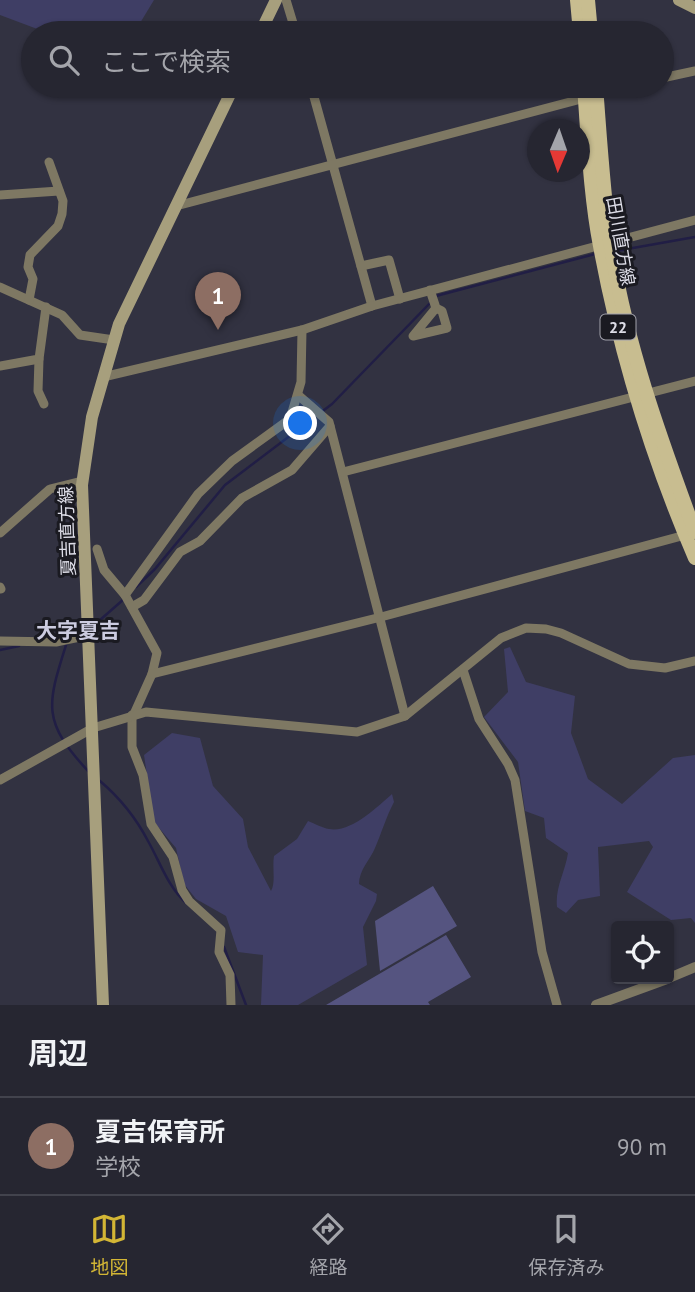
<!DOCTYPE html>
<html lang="ja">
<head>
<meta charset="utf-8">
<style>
	body { margin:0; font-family:"PT Sans","Noto Sans JP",sans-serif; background:#2e2e39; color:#f1f3f6 }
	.controls { position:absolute; right:21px; bottom:21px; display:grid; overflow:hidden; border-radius:7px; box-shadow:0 2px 5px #0004 }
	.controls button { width:63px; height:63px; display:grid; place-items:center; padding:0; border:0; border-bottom:2px solid #42434d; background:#262631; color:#f1f3f6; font:35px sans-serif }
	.compass { position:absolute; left:527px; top:119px; width:63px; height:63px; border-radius:50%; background:#262631; box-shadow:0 2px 5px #0004; rotate:182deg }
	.you { position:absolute; left:301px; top:424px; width:24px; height:24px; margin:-18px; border:5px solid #fff; border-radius:50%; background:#1a73e8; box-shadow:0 0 0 10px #1a73e833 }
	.badge { display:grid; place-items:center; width:46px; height:46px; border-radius:50%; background:#d3b635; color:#fff; font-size:23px; font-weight:700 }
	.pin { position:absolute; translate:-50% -58px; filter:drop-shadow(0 2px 4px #0008) }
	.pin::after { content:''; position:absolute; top:37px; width:24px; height:21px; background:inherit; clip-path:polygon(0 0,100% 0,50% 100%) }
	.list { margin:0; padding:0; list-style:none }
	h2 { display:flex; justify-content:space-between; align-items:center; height:91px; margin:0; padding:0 28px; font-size:30px }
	h2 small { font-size:23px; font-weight:400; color:#a4a5ab }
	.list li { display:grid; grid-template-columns:46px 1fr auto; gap:21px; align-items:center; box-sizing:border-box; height:98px; padding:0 28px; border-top:2px solid #42434d }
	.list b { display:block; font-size:26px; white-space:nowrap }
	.list p { margin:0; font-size:23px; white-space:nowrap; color:#a4a5ab }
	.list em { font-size:23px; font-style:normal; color:#a4a5ab }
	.icon { flex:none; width:38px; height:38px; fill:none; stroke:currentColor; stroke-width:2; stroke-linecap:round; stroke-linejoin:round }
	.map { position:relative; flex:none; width:695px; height:1005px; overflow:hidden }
	.search { position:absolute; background:#262631; box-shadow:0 2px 5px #0004; left:21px; right:21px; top:21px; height:77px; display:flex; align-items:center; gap:18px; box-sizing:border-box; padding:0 24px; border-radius:38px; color:#a4a5ab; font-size:26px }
	.sheet { height:189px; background:#262631 }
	nav { display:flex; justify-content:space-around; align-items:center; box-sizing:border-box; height:98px; border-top:2px solid #42434d; background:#262631; font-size:19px; color:#a4a5ab }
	nav a { display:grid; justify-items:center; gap:4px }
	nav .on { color:#d3b635 }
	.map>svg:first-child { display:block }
</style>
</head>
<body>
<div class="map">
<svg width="695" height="1005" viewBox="0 0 695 1005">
	<rect width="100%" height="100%" fill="#323241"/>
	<g fill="#3f3e65">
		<polygon points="0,0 154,0 134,33 48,33 0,15"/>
		<path d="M510 647 526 682 575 696 571 733 588 779 622 804 673 758 695 755V923L691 918 671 920 627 892 653 847 649 841 598 847 600 896 578 900 566 913 557 907C555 887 565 873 568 853L546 838 544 818 525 811 518 762 484 717 508 692 504 649Z"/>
		<path d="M172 733 200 738 213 786 243 819 248 847 271 891C276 882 272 868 274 856L297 839 308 821C314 823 322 828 329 829 351 833 377 807 392 794L394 802C386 817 382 832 375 848 370 860 359 870 359 884L377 894 376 901 363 927 367 965 298 1005H261L263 955 238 952 226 916 196 899 184 884 176 848 154 822 144 755Z"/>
	</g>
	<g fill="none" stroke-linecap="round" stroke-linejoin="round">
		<g stroke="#211e45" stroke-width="2.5">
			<polyline points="616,251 695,237"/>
			<polyline points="436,296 595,254"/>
			<polyline points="136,587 155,569 225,485 332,404 432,301"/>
			<polyline points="92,627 124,599"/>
			<path d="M67 642C47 705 41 721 89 772"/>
			<polyline points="0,650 19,646"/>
			<path d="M100 781C120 798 136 818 148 841 160 862 168 887 186 903"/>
			<polyline points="224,947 246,1005"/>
		</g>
	</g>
	<g fill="#555480">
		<polygon points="433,886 457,926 380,971 375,921"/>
		<polygon points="446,935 471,977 428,1002 430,1005 326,1005"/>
	</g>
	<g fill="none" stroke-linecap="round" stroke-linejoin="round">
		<g stroke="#7e7863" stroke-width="9">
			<polyline points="286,0 296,33"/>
			<polyline points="662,78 695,71"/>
			<polyline points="311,86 372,306"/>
			<polyline points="0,195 59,191"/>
			<polyline points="176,206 585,98 596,90 620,86"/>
			<polyline points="361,266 389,260 400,299"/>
			<polyline points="0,287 62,315 80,335 114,340"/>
			<polyline points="430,290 436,308 442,311 447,328 413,336 436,308"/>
			<polyline points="29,300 33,279 28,267 30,255 58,226 62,214 63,201 49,162"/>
			<polyline points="39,359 38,391 44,404"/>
			<polyline points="0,366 39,359 46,307"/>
			<polyline points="103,377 302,330 372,306 695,220"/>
			<polyline points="298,395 329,422 405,716"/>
			<polyline points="343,472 695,381"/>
			<polyline points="0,533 50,489 82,481"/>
			<polyline points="97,549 104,570 125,595 157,653 152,674 134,714"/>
			<polyline points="0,587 1,589"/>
			<polyline points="125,595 198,494 232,461 290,419 301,382 302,330"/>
			<polyline points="132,607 144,600 180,552 200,541 242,498 292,470 330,426"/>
			<polyline points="0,641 56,642 89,635"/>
			<polyline points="463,670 479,719 508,764 515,780 542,952 557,1005"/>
			<polyline points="152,674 381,617 689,534"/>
			<polyline points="132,715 132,747 143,775 151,824 173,857 182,890 189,901 221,930 219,952 230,975 231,1005"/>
			<polyline points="0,780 93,728 146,712 357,732 405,716 501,638 526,628 546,629 561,633 629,664 665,668 695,661"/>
		</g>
		<g stroke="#7e7863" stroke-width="10">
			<polyline points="669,978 695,967"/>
			<polyline points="596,1005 667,979"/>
		</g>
		<g stroke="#a79f7d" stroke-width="12">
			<polyline points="679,0 695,8"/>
			<polyline points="260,33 276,0"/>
			<polyline points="103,1005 82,485 92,417 119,324 234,86"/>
		</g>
		<g stroke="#c8bd90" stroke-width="14">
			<polyline points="577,0 580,33"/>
			<polyline points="588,0 591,33"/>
			<path d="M584 86C588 139 590 194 600 246 620 353 652 458 695 558"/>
			<path d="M596 86C600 137 603 189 610 240 625 341 660 437 695 532"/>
		</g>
	</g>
	<g text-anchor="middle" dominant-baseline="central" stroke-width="6" stroke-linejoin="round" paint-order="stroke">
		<rect fill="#1a1a21" stroke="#a2a2ac" stroke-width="2" x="600.5" y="314.5" width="35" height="25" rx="5"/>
		<g font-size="16" font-weight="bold" fill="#dddde7">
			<text x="618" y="327">22</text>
		</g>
		<g font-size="18" fill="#dddde7" stroke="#1a1a21">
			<text transform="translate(621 241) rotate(80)">田川直方線</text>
			<text transform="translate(67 531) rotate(-92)">夏吉直方線</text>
		</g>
		<g font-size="21" font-weight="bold" fill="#cccce0" stroke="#1a1a21">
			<text x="78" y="630">大字夏吉</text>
		</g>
	</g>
</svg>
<div class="controls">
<button><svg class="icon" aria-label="locate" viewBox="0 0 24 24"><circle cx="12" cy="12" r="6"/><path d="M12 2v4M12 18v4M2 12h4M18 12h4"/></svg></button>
</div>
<svg class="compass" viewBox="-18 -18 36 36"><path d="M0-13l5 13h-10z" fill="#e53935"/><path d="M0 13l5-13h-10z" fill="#a4a5ab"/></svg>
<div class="you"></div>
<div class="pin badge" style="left:218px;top:330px;background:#8d6e63">1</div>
<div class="search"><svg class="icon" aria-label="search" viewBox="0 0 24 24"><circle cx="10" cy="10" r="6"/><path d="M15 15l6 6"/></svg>ここで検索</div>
</div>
<section class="sheet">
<h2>周辺<small></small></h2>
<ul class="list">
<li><span class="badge" style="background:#8d6e63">1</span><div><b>夏吉保育所</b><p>学校</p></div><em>90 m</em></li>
</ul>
</section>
<nav>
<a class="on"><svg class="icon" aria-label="map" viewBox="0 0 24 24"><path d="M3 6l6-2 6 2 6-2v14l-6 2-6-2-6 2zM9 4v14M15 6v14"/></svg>地図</a>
<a><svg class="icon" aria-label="directions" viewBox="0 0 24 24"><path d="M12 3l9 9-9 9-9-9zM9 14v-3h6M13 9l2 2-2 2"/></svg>経路</a>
<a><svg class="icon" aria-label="saved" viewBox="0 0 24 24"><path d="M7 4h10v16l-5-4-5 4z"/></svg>保存済み</a>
</nav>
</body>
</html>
